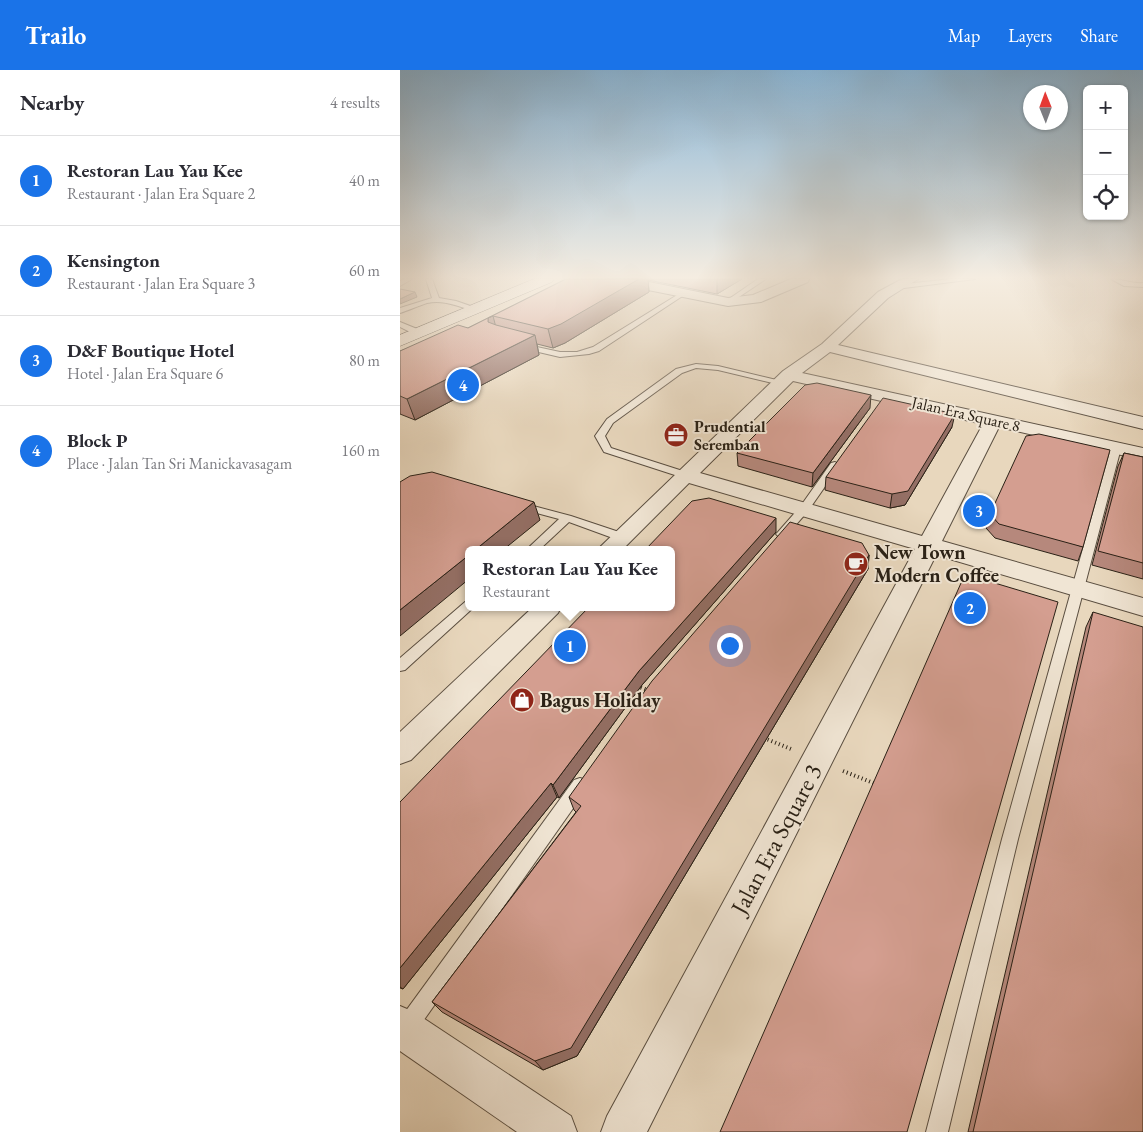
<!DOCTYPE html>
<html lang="en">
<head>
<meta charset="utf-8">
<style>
	body { margin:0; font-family:"EB Garamond",serif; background:#f2f2f3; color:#2b2b33 }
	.controls { position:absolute; right:15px; top:15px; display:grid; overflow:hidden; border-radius:8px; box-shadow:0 1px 4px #0004 }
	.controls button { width:45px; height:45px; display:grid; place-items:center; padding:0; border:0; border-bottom:1px solid #e1e1e2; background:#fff; color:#2b2b33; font:25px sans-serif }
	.compass { position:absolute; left:623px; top:15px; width:45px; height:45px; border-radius:50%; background:#fff; box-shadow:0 1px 4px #0004; rotate:359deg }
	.you { position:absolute; left:329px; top:575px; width:18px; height:18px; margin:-12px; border:4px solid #fff; border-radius:50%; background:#1a73e8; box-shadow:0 0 0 8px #1a73e833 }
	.badge { display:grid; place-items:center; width:32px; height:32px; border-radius:50%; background:#1a73e8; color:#fff; font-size:16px; font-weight:700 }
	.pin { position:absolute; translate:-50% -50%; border:2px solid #fff; box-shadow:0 1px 5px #0006 }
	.popup { position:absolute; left:65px; top:476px; width:210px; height:65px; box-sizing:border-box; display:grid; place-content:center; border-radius:8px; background:#fff; filter:drop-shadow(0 1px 4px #0005); font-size:16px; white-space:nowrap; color:#7c7c81 }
	.popup b { font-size:19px; color:#2b2b33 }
	.popup::after { content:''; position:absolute; left:50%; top:100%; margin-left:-10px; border:10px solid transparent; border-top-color:#fff }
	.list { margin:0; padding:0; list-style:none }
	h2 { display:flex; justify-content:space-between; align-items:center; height:65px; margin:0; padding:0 20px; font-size:21px }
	h2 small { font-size:16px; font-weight:400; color:#7c7c81 }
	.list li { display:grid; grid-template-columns:32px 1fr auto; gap:15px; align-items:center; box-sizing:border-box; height:90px; padding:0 20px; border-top:1px solid #e1e1e2 }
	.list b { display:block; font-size:19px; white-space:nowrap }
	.list p { margin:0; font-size:16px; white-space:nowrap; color:#7c7c81 }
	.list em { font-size:16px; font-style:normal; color:#7c7c81 }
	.icon { flex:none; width:28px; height:28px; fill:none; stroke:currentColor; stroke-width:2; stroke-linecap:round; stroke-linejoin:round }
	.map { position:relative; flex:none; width:743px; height:1062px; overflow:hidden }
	header { display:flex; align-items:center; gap:30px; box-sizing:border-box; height:70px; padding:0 25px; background:#1a73e8; color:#fff }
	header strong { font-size:24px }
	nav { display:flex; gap:28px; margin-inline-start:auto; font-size:18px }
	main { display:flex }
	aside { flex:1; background:#fff }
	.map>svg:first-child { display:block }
</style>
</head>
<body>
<header>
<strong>Trailo</strong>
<nav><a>Map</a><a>Layers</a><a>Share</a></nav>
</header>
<main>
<aside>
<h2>Nearby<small>4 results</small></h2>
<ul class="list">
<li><span class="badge">1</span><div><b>Restoran Lau Yau Kee</b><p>Restaurant · Jalan Era Square 2</p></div><em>40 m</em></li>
<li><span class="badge">2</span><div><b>Kensington</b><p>Restaurant · Jalan Era Square 3</p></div><em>60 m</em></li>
<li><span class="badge">3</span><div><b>D&amp;F Boutique Hotel</b><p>Hotel · Jalan Era Square 6</p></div><em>80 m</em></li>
<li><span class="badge">4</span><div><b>Block P</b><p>Place · Jalan Tan Sri Manickavasagam</p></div><em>160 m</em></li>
</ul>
</aside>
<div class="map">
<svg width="743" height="1062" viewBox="0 0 743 1062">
	<rect width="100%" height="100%" fill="#e8d7bd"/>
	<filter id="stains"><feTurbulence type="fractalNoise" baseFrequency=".004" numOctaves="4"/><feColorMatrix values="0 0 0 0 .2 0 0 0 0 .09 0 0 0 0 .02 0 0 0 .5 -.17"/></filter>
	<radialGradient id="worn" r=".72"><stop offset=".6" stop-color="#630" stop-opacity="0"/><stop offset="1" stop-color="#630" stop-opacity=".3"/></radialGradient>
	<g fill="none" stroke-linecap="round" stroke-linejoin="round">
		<defs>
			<g id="lane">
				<polygon points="4,209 12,209 0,216 0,211"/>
				<path d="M26 209H32L39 228 56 231 79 239 75 241C59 237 44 229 27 233 18 236 9 240 0 243V238L32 228Z"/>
				<polygon points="358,209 366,209 330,233 326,233 326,231"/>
				<polygon points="551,209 575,209 496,219 493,217 496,215"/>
				<path d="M711 209C722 209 731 214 743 213V217L724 216Z"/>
				<polygon points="282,222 284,223 284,225 199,281 189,284 160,287 130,280 119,276 123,274 160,282 177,282 193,277"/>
				<polygon points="0,252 22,261 23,263 16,265 0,257"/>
				<polygon points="296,294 318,296 385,312 381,315 318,300 296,298 282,303 213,353 205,366 211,378 289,403 289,407 281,407 204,382 195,366 207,349 276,299"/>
				<polygon points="716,375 721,378 618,769 548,1062 526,1062 602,769 711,378"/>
				<polygon points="435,392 440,395 408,441 386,466 378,466 376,464 378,462 400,437 431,393"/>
				<polygon points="122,433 171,446 225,464 227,467 221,471 169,452 139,480 126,480 159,449 118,438 117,436"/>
				<polygon points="69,531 69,537 73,538 5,600 0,601 0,588 65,532"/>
				<polygon points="180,708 186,710 188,715 186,720 14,964 7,967 0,964 0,949 174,710"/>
			</g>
			<g id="street">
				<polygon points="207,209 234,209 328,228 353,225 391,209 409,209 408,212 361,232 328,236 213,213"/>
				<path d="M502 209H518L488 228 438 275 743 347V359L430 282 402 303 743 378V390L599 357 542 471 743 528V546L536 485 247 1062H201L207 1046 515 479 289 413 222 480H197L383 301 422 274 478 222ZM393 311 583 354 522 466 300 403Z"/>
				<polygon points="133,537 161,537 158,543 11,690 0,694 0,662"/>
				<polygon points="0,936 14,942 171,1046 177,1062 117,1062 0,981"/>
			</g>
			<polygon id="secondary" points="134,209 154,209 152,212 0,276 0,265"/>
		</defs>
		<use href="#lane" stroke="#5a4e40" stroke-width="2"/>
		<use href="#street" stroke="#5a4e40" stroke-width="2"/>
		<use href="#secondary" stroke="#2a2116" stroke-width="1"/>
		<g stroke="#2a2116" stroke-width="4" stroke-dasharray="1 3" stroke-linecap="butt">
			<polyline points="237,616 250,621"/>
			<polyline points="364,668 391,679"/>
			<polyline points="443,701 476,714"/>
		</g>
		<use href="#lane" fill="#f0e5d4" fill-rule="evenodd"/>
		<use href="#street" fill="#f0e5d4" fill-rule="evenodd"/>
		<use href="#secondary" fill="#f0e5d4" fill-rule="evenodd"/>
	</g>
	<g fill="#b6887c" stroke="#2a2116">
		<polygon points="166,209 342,209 317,224 248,210 249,222 165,273 153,278 137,274 139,285 15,350 0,344 0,281 68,258"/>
		<polygon points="470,338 412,417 338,396 337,383"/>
		<polygon points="552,357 505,435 490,438 425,420 426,407"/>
		<polygon points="724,383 743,387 743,509 692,495 718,396"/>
		<polygon points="590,444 683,477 678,491 595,468 586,458"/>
		<polygon points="376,462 242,615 159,728 157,727 3,919 0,918 0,732"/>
		<polygon points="469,485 468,499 177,986 143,1000 42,942 32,932 176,742 174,740 169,727"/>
		<polygon points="693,542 743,1062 568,1062 686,557"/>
	</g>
	<g fill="#946f65" stroke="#2a2116">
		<polygon points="239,209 248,209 249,222 165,273 153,278 148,259"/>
		<polygon points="317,209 342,209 317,224"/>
		<polygon points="15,222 17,227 0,234 0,229"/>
		<polygon points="93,246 98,265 88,252 88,248"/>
		<polygon points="135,265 139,285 15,350 7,329"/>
		<polygon points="471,325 470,338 412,417 413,403"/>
		<polygon points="555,344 552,357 505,435 490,438 492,424"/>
		<polygon points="134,432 140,450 103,480 75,480"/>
		<polygon points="376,448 376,462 242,615 159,728 153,715 239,601"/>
		<polygon points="69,485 69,509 0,566 0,540"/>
		<polygon points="469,485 468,499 177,986 143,1000 135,991"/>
		<polygon points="151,713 157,727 3,919 0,917 0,898"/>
	</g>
	<g fill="#d49e90" stroke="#2a2116">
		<polygon points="166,209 239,209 161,254 148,259 93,246 88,248 88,252 96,255 135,265 7,329 0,326 0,281 58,255 68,258"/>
		<polygon points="0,219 15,222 0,229"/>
		<polygon points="417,313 471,325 413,403 337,383 405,315"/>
		<polygon points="483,328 555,344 508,421 492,424 426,407"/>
		<polygon points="639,364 710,380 683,477 599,454 590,444 626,366"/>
		<polygon points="724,383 743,387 743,493 698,481"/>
		<polygon points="32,402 134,432 75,480 69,480 69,485 0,540 0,412 10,406"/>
		<polygon points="309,428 376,448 239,601 153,715 151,713 0,898 0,732 189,537 271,537 271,480 245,480 292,431"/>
		<polygon points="390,452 462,473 469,485 171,978 135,991 32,932 181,736 169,727 252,611"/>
		<polygon points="578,508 658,532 507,1062 320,1062 561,513"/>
		<polygon points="693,542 743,557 743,1062 573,1062"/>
	</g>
	<linearGradient id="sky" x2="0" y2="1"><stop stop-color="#89b5d6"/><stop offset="0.58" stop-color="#f5ede1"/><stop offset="1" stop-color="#f5ede1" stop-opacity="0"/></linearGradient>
	<rect width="743" height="358" fill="url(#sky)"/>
	<defs>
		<symbol id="office-disc" viewBox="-11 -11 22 22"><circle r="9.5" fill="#8f2418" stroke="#f0e5d4"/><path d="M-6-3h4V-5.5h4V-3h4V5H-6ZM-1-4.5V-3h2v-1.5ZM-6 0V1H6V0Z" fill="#fff"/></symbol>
		<symbol id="cafe-disc" viewBox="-11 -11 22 22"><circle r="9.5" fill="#8f2418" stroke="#f0e5d4"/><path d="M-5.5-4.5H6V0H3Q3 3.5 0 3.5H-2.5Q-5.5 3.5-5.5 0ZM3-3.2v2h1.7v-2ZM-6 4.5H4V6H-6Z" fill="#fff"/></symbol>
		<symbol id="shop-disc" viewBox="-11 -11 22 22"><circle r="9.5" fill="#8f2418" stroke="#f0e5d4"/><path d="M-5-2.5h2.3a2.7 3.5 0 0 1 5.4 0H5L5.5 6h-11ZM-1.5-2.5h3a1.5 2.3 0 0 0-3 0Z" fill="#fff"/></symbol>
	</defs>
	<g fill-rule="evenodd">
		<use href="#office-disc" x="262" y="351" width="28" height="28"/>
		<use href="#cafe-disc" x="442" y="480" width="28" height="28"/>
		<use href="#shop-disc" x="108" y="616" width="28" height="28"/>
	</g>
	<g text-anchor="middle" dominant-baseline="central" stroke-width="4" stroke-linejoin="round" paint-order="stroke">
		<g font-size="16" fill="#2a2116" stroke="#f0e5d4">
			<text transform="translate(566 344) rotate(13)">Jalan Era Square 8</text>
		</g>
		<g font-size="16" font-weight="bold" fill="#2a2116" stroke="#f0e5d4" text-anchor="start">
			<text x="294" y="356">Prudential<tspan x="294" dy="18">Seremban</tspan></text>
		</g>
		<g font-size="20" font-weight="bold" fill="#2a2116" stroke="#f0e5d4" text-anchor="start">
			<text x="474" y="482">New Town<tspan x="474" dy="23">Modern Coffee</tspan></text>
			<text x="140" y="630">Bagus Holiday</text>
		</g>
		<g font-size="24" fill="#2a2116" stroke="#f0e5d4">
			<text transform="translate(376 769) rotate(-62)">Jalan Era Square 3</text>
		</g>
	</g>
	<rect width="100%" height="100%" filter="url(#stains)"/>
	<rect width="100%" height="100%" fill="url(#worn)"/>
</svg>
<div class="controls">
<button>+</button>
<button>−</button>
<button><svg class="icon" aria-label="locate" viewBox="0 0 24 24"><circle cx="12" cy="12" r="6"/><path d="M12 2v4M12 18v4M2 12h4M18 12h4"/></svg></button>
</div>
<svg class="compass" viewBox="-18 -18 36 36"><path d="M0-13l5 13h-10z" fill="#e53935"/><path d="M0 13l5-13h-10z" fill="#7c7c81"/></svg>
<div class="you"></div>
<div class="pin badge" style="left:170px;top:576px">1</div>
<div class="popup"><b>Restoran Lau Yau Kee</b>Restaurant</div>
<div class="pin badge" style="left:570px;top:538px">2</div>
<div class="pin badge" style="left:579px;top:441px">3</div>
<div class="pin badge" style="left:63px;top:315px">4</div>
</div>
</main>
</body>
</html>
